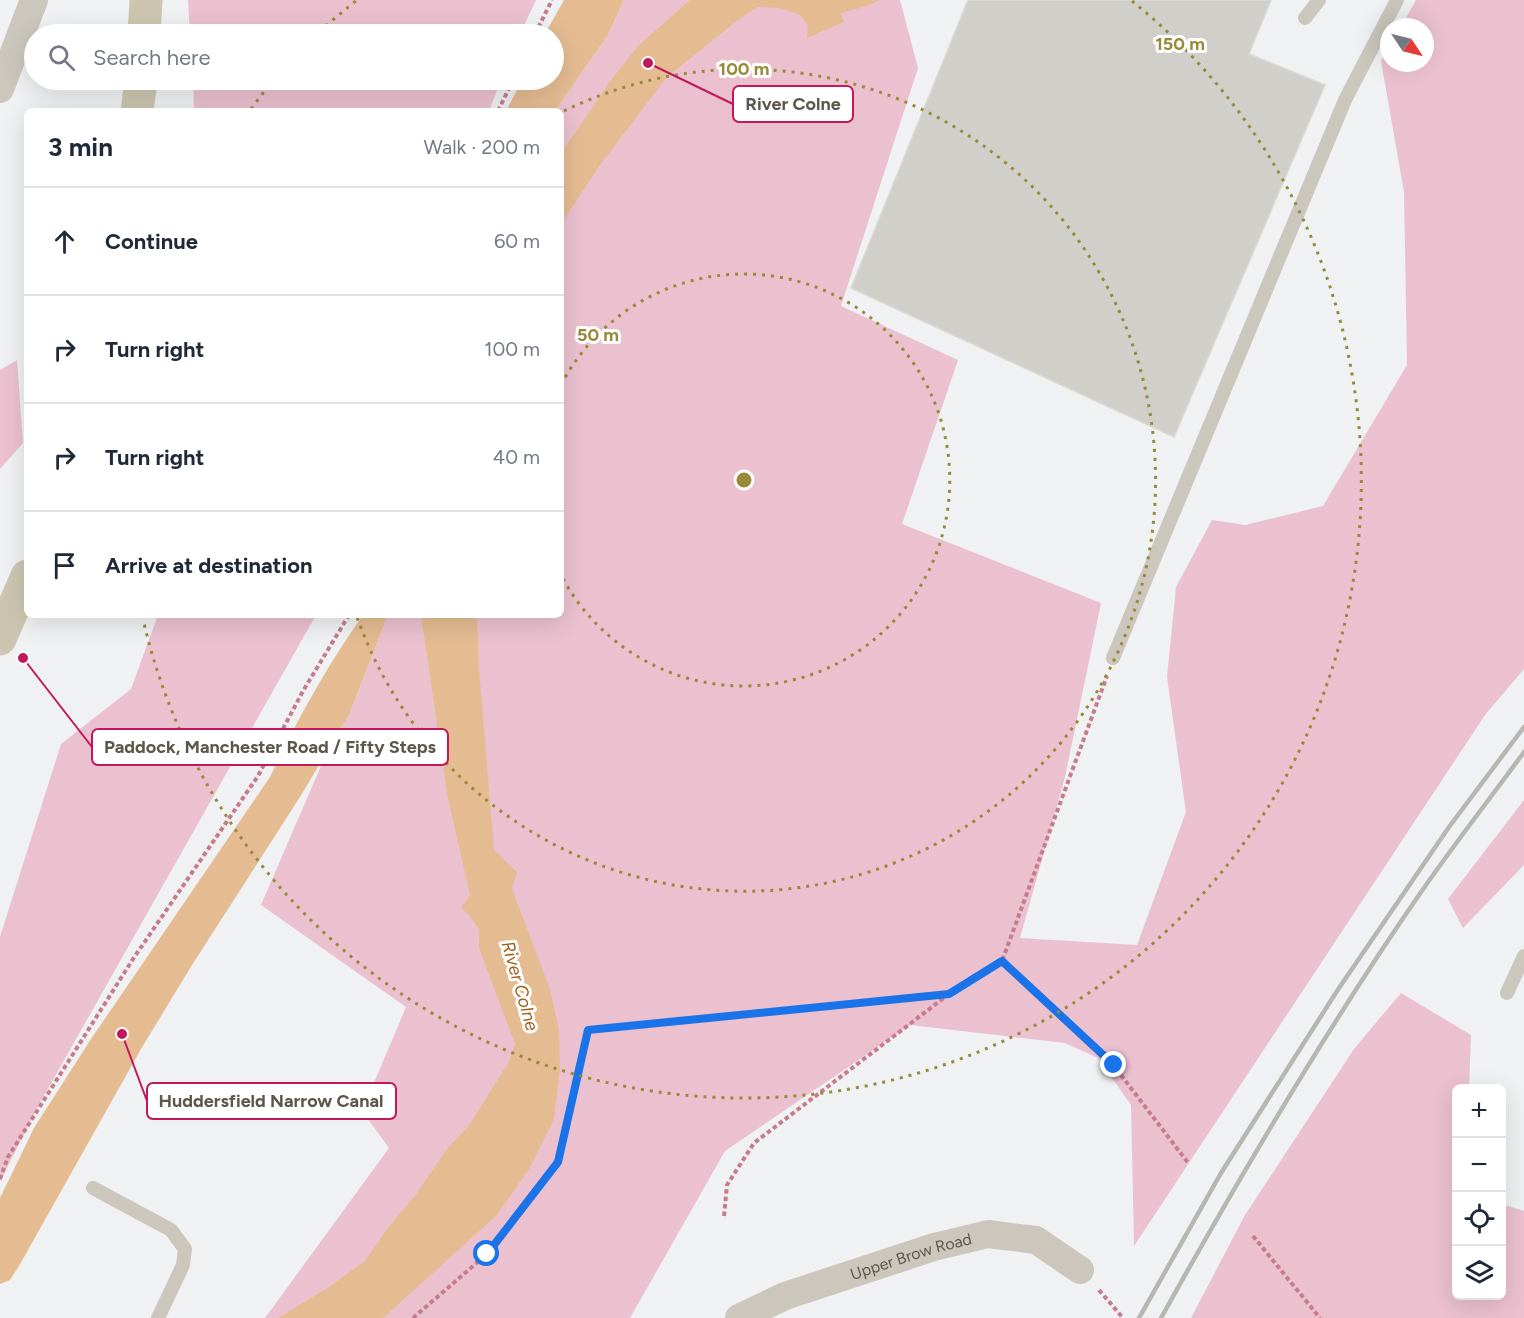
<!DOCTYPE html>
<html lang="en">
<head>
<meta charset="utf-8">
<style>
	body { margin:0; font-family:Figtree,sans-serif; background:#f6f6f7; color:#1f2937 }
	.controls { position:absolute; right:18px; bottom:18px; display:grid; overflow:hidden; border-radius:9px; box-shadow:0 6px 24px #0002 }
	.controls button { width:54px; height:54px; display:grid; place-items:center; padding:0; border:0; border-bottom:2px solid #e0e1e3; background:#fff; color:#1f2937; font:30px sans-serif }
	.compass { position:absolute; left:1380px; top:18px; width:54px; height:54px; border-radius:50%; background:#fff; box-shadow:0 6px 24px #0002; rotate:125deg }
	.stop { position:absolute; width:18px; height:18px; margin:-14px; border:4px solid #1a73e8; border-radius:50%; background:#fff }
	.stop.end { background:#1a73e8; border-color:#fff; box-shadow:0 2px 6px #0008 }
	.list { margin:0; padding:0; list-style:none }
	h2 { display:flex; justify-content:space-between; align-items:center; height:78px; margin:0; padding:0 24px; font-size:26px }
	h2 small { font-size:20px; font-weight:400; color:#747a83 }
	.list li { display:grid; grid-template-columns:39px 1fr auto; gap:18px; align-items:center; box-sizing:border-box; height:108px; padding:0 24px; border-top:2px solid #e0e1e3 }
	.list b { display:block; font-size:22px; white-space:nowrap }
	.list em { font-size:20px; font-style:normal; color:#747a83 }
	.icon { flex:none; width:33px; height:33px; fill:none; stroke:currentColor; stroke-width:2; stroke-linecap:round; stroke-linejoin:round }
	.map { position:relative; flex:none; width:1524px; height:1318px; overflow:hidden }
	.search { position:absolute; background:#fff; box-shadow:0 6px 24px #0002; left:24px; top:24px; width:540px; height:66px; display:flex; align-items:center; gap:15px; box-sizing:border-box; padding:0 21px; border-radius:33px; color:#747a83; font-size:22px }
	.panel { position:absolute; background:#fff; box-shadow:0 6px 24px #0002; left:24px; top:108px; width:540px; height:510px; border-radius:9px }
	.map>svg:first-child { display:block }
</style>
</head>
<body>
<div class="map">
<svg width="1524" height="1318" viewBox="0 0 1524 1318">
	<rect width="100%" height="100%" fill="#eff1f2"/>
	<g fill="#ebc1cf">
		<polygon points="188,0 536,0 520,34 190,34"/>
		<polygon points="624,0 900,0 918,68 841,306 958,360 902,524 1101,603 1065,777 1020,938 1137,945 1186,812 1167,677 1176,587 1212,520 1245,525 1323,506 1407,365 1404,192 1381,61 1389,47 1389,63 1425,63 1425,27 1401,27 1416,0 1524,0 1524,669 1485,715 1134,1246 1131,1105 1098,1058 1065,1043 910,1025 725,1151 630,1318 265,1318 389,1148 362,1111 406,1007 261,905 327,752 349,715 388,615 561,615 561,111 555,111 608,35"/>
		<polygon points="193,80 501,80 489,111 194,111"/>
		<polygon points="17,360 23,443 0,469 0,370"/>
		<polygon points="158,615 316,615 37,1108 0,1182 0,937 61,744 131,689"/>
		<polygon points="1524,800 1524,865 1463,928 1448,899"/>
		<polygon points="1401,993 1471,1035 1469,1088 1456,1088 1456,1296 1502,1296 1502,1204 1524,1211 1524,1318 1191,1318 1245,1215 1354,1049"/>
	</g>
	<g fill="#e5bc92">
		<polygon points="564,0 624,0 608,35 555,111 506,111 522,80 554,80 554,34 545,34"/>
		<polygon points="690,0 880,0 867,6 841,13 844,22 807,38 808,25 800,15 780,8 757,7 738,20 667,77 600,165 561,224 561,153 611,80 639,45"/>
		<path d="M363 615H388L349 715 300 797 192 965 141 1049 19 1266 10 1280 0 1284V1198L34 1128 91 1039 270 777C297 720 327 666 363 615Z"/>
		<polygon points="421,615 477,615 479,669 494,850 517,872 512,889 550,989 559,1030 560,1069 554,1119 529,1169 497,1215 383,1318 278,1318 329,1287 365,1261 390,1225 414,1197 447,1149 470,1124 508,1063 515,1044 479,948 479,929 469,915 461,908 470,895 448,799"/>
	</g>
	<polygon fill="#d0cfca" stroke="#dadad4" stroke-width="1.5" points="968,0 1271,0 1249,54 1325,85 1174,437 851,288"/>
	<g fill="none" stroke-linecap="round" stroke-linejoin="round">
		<g stroke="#c77c8b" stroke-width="4" stroke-dasharray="4.5 3" stroke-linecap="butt">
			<polyline points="535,34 552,0"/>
			<polyline points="498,111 513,80"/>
			<polyline points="1002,961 1114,1066 1189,1164"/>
			<polyline points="0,1179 8,1157 133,959 258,776 303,691 349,615"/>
			<polyline points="724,1216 727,1185 754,1143 949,994 1002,961 1107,676"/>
			<polyline points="1253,1236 1320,1318"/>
			<polyline points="1099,1290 1123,1318"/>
			<polyline points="413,1318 487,1254 558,1162 588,1030 948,994"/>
		</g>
		<g stroke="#cbc7bc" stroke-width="14">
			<polyline points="1305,18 1319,0"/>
			<polyline points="1113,658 1345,100 1397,0"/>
			<polyline points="1507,993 1524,956"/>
			<polyline points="93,1188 171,1230 185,1249 183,1265 158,1318"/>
		</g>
		<g stroke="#cbc7bc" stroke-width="28">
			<polyline points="0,89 34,0"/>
			<path id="s1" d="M739 1318 785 1296 934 1247 988 1234 1036 1240 1080 1270"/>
		</g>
		<g stroke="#ccc6b1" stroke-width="33">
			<polyline points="144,34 146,0"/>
			<polyline points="137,111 141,80"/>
			<polyline points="0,639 27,576"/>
		</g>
		<g stroke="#b7b6b0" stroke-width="4.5">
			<polyline points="1139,1318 1221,1173 1337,991 1449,827 1524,727"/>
			<path d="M1161 1318C1241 1174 1325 1031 1419 895 1452 847 1489 800 1524 752"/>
		</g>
	</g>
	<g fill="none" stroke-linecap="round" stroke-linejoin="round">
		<polyline stroke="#1a73e8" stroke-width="8" points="487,1254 558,1162 588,1030 949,994 1002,961 1114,1065"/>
	</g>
	<g fill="none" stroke="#978a38" stroke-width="3" stroke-dasharray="3 6">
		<path d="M561 385A206 206 0 1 1 561 575"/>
		<path d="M564 111A411 411 0 1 1 357 617"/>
		<path d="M251 109A617 617 0 0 1 271 83M319 32A617 617 0 0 1 356 1M1132 1A617 617 0 1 1 143 619"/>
	</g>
	<g text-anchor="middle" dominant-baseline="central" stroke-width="6" stroke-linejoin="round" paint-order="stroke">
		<g font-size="16" fill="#5b5749" stroke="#fff">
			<text stroke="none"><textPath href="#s1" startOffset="183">Upper Brow Road</textPath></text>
		</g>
		<g font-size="18" font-style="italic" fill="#9f5d18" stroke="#fff">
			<text transform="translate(520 986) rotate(74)">River Colne</text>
		</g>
	</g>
	<circle cx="744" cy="480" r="9" fill="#978a38" stroke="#fff" stroke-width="3"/>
	<g font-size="18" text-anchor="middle" font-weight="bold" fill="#978a38" stroke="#fff" stroke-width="6" stroke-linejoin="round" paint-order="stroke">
		<text x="1180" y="50">150 m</text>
		<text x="744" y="75">100 m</text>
		<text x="598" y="341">50 m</text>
	</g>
	<path fill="none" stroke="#c2185b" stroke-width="2" d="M648 63L733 104M23 658L92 747M122 1034L147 1101"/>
	<g fill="#c2185b" stroke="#fff" stroke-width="2">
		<circle cx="648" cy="63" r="6"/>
		<circle cx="23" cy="658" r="6"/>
		<circle cx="122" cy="1034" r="6"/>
	</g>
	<g fill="#fff" stroke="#c2185b" stroke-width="2">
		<rect x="733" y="86" width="120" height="36" rx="6"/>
		<rect x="92" y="729" width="356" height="36" rx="6"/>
		<rect x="147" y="1083" width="249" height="36" rx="6"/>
	</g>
	<g font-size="18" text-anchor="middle" font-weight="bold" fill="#5b5749">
		<text x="793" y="110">River Colne</text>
		<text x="270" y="753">Paddock, Manchester Road / Fifty Steps</text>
		<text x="271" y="1107">Huddersfield Narrow Canal</text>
	</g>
</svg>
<div class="controls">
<button>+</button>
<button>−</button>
<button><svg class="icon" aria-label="locate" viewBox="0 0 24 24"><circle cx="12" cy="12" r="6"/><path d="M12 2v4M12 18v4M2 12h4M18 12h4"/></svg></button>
<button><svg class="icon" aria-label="layers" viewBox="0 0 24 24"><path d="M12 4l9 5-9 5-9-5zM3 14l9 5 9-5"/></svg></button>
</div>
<svg class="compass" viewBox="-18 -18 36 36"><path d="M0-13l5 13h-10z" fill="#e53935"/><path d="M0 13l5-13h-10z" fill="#747a83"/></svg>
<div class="stop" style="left:487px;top:1254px"></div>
<div class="stop end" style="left:1114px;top:1065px"></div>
<div class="search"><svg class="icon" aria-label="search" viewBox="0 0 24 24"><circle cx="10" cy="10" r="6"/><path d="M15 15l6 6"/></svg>Search here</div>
<section class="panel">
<h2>3 min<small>Walk · 200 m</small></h2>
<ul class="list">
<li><svg class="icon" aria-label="ahead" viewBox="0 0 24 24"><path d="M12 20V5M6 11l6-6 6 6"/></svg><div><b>Continue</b></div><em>60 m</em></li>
<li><svg class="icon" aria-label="right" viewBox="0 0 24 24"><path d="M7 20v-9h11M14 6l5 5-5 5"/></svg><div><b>Turn right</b></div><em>100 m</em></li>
<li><svg class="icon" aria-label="right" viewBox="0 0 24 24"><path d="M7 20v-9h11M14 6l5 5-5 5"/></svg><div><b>Turn right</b></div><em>40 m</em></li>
<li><svg class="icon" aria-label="arrive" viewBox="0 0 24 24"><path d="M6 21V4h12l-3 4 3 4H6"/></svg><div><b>Arrive at destination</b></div></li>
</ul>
</section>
</div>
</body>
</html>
